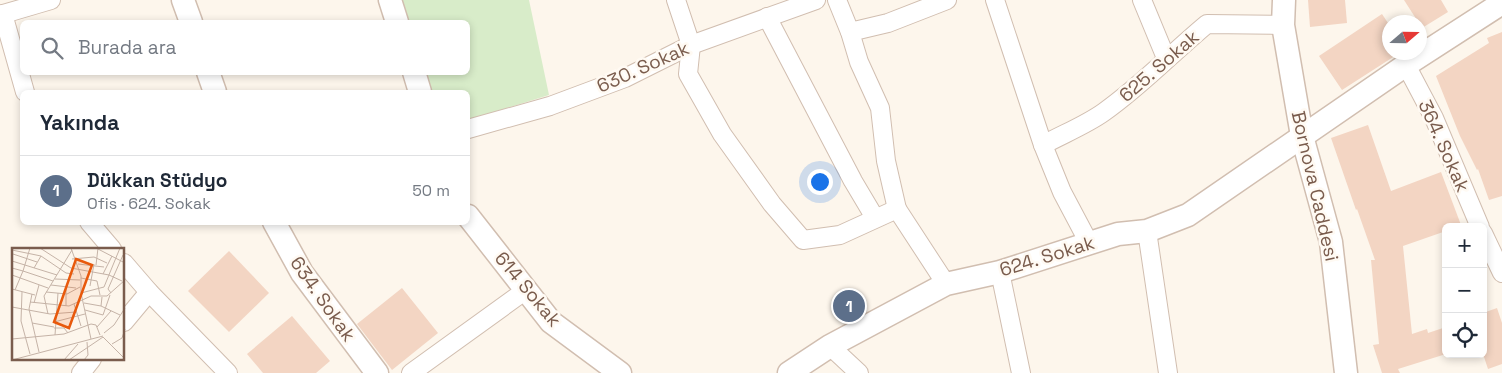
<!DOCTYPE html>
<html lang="tr">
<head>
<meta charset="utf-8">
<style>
	body { margin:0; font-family:"Space Grotesk",sans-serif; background:#f6f6f7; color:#1f2937 }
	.controls { position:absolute; right:15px; bottom:15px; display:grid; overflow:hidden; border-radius:8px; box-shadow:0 2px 8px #0003 }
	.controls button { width:45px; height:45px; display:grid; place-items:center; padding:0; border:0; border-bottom:1px solid #e0e1e3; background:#fff; color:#1f2937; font:25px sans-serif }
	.compass { position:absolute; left:1382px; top:15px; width:45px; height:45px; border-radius:50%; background:#fff; box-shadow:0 2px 8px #0003; rotate:70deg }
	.you { position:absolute; left:819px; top:181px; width:18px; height:18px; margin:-12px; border:4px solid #fff; border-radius:50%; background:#1a73e8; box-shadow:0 0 0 8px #1a73e833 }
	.badge { display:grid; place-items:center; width:32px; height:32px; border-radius:50%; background:#e76f51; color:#fff; font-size:16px; font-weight:700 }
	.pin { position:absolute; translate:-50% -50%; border:2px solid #fff; box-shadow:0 1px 5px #0006 }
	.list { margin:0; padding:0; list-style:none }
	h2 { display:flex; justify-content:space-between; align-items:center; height:65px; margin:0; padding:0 20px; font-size:21px }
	h2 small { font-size:16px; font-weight:400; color:#747a83 }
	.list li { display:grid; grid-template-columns:32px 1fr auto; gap:15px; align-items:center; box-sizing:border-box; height:70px; padding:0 20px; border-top:1px solid #e0e1e3 }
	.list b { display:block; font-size:19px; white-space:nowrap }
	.list p { margin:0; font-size:16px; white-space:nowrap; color:#747a83 }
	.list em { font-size:16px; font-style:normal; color:#747a83 }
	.icon { flex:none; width:28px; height:28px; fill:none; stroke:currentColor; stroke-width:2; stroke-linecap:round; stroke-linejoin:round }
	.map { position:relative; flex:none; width:1502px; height:373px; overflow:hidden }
	.search { position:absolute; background:#fff; box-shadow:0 2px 8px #0003; left:20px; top:20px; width:450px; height:55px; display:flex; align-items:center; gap:12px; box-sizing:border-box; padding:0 18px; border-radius:8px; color:#747a83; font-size:19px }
	.panel { position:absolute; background:#fff; box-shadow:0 2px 8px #0003; left:20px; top:90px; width:450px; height:135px; border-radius:8px }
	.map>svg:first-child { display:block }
</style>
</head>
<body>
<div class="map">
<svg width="1502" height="373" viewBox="0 0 1502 373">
	<rect width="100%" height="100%" fill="#fdf6ec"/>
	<polygon fill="#d8ecc9" points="398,0 529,0 549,95 468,120 468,92 428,92 422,73 468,72 468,22 405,22"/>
	<g fill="#f3d5c3">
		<polygon points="1308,0 1345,0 1347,23 1310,27"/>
		<polygon points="1404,0 1441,0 1448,12 1422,28"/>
		<polygon points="1382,14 1390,26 1390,52 1401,52 1342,90 1319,56"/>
		<polygon points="1502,32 1502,196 1489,200 1478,169 1477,170 1460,136 1436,76 1489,43 1487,38"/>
		<polygon points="1368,125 1391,191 1441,172 1461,225 1446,227 1446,231 1403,246 1412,334 1427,329 1428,333 1446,327 1446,354 1398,369 1400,373 1382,373 1373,345 1379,344 1371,260 1375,260 1357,209 1356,210 1331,138"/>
		<polygon points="229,251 269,293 229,332 188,291"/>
		<polygon points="402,288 438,333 392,370 357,324"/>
		<polygon points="1497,308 1502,323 1502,364 1488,369 1483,354 1483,313"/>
		<polygon points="292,316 330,361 316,373 263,373 247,354"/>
	</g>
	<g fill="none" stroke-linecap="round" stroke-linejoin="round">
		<defs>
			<g id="minor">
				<polyline points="676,0 691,45 688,74 722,134 772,204 803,240 840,235 897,209 946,284"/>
				<polyline points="837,0 850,32 859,62 880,108 886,161 897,209"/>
				<polyline points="995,0 1043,145 1062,192 1089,243"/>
				<polyline points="1142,0 1166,58"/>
				<polyline points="3,14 25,92"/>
				<polyline points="0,15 51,0"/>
				<polyline points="767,17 853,181 875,218"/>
				<polyline points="850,32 888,23 947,0"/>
				<polyline points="1406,65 1434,118 1480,227"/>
				<polyline points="468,129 550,106 625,78 691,45 816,0"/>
				<path d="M1043 145C1063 134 1086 125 1104 112 1141 86 1172 53 1207 24L1283 25"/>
				<polyline points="89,222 112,249"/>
				<polyline points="1147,231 1168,373"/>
				<polyline points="1483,233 1502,273"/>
				<polyline points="124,263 149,292 228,373"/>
				<polyline points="1000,272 1021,373"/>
				<polyline points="124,322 149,292"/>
				<polyline points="830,346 859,373"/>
				<polyline points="81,373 92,359"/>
				<polyline points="411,373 526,290"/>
			</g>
			<g id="tertiary">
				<polyline points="183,0 191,22"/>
				<polyline points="390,0 397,22"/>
				<polyline points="1284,0 1283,25 1302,136 1331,242 1346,373"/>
				<polyline points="208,72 215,92"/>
				<polyline points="414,72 420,92"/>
				<polyline points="468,216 551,322 620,373"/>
				<polyline points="274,222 302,273 377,373"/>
				<polyline points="789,373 830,346 946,284 1000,272 1118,234 1147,231 1188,215 1406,65 1502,3"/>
			</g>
		</defs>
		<use href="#minor" stroke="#d1beb0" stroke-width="20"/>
		<use href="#tertiary" stroke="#d1beb0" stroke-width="25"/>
		<use href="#minor" stroke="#fff" stroke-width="18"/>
		<use href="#tertiary" stroke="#fff" stroke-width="22"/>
	</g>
	<g text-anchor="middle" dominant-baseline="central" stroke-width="5" stroke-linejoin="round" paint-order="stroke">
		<g font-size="19" fill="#7a5c4d" stroke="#fffaf3">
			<text transform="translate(1159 66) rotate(-41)">625. Sokak</text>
			<text transform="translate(643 67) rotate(-24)">630. Sokak</text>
			<text transform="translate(1444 146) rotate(66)">364. Sokak</text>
			<text transform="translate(1315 186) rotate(77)">Bornova Caddesi</text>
			<text transform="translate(1047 256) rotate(-17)">624. Sokak</text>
			<text transform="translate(528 289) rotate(50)">614 Sokak</text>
			<text transform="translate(323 299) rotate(55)">634. Sokak</text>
		</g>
	</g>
	<g transform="translate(12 248)">
		<rect width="112" height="112" fill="#fdf6ec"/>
		<path fill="none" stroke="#c5b3a7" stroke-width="1" d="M28 0 59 20 97 27 110 33M59 0 69 28V45L79 91M86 1 113 15M0 2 29 8 22 20M1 6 25 14M29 8 54 25 62 26M60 11 82 9 95 15M0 13 45 27M66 16 92 19M84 17 86 0M0 20 11 23 18 0M91 26 100 8M0 27 36 40M69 30 85 33 88 47M43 31 68 32M39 37 64 40M78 38 82 16M0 41 23 47M3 42 11 23 41 33M10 44 9 73 18 106M34 44 55 46 68 39M69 45 92 39 108 0M99 45 96 41 111 7M20 46 17 61 27 104M90 49 89 58 108 67M18 54 57 58 79 48H95L113 32M22 55 27 37M72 55 89 58M62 56 69 78M54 58V39M0 59 38 66 64 64M73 62 91 67 98 47M36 66 32 48 60 2M42 74 73 66M20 75 42 79M85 79 99 63M42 80H52L56 85M92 85 102 77 113 60M43 87 46 45M0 91 52 86 79 76 84 77 88 87M100 96 110 90 113 81M0 112 91 88M52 112 66 96M57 112 91 89 113 111M72 112 76 107 75 94"/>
		<path fill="#e8590c" fill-opacity="0.15" stroke="#e8590c" stroke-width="2.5" d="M64 11 80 17 57 80 42 74Z"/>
		<rect width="112" height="112" fill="none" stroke="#7a5c4d" stroke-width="2.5"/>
	</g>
</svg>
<div class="controls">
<button>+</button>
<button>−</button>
<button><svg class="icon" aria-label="locate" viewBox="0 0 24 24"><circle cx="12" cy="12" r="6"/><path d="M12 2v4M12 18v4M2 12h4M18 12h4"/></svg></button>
</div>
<svg class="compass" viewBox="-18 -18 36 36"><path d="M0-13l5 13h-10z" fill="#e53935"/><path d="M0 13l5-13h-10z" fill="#747a83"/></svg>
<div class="you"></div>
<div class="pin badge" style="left:849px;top:306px;background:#5c6f8a">1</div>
<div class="search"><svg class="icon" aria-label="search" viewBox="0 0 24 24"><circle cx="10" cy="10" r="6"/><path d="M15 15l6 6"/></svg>Burada ara</div>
<section class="panel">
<h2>Yakında<small></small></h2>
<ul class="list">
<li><span class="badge" style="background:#5c6f8a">1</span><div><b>Dükkan Stüdyo</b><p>Ofis · 624. Sokak</p></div><em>50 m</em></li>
</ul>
</section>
</div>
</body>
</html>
